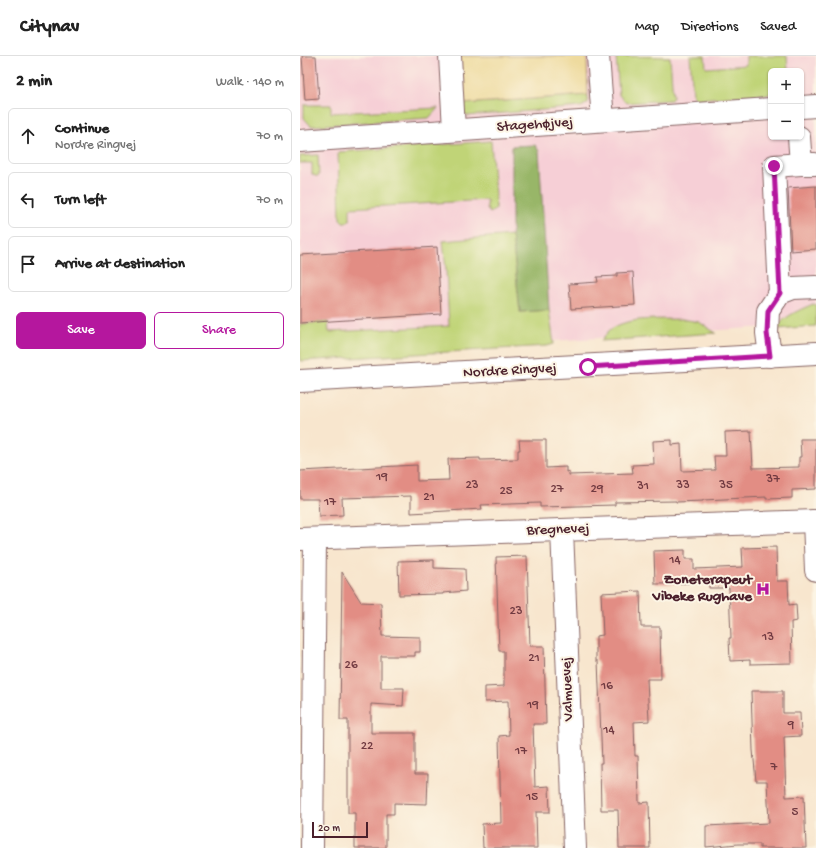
<!DOCTYPE html>
<html lang="en">
<head>
<meta charset="utf-8">
<style>
	body { margin:0; font-family:"Gochi Hand",sans-serif; background:#f6f6f6; color:#222 }
	.controls { position:absolute; right:12px; top:12px; display:grid; overflow:hidden; border-radius:6px; box-shadow:0 1px 3px #0004 }
	.controls button { width:36px; height:36px; display:grid; place-items:center; padding:0; border:0; border-bottom:1px solid #e0e0e0; background:#fff; color:#222; font:20px sans-serif }
	.scale { position:absolute; left:12px; bottom:10px; width:56px; box-sizing:border-box; padding-left:4px; border:2px solid #4a1f2b; border-top:0; font-size:11px; line-height:14px; white-space:nowrap; color:#4a1f2b; -webkit-text-stroke:3px #fcf5e5; paint-order:stroke }
	.stop { position:absolute; width:12px; height:12px; margin:-9px; border:3px solid #b5179e; border-radius:50%; background:#fff }
	.stop.end { background:#b5179e; border-color:#fff; box-shadow:0 1px 4px #0008 }
	.list { margin:0; padding:0; list-style:none }
	h2 { display:flex; justify-content:space-between; align-items:center; height:52px; margin:0; padding:0 16px; font-size:17px }
	h2 small { font-size:13px; font-weight:400; color:#767676 }
	.list li { display:grid; grid-template-columns:26px 1fr auto; gap:12px; align-items:center; box-sizing:border-box; height:56px; margin:0 8px 8px; padding:0 8px; border:1px solid #e0e0e0; border-radius:6px }
	.list b { display:block; font-size:15px; white-space:nowrap }
	.list p { margin:0; font-size:13px; white-space:nowrap; color:#767676 }
	.list em { font-size:13px; font-style:normal; color:#767676 }
	.actions { display:flex; gap:8px; padding:12px 16px }
	.actions a { flex:1; padding:9px 0; border:1px solid #b5179e; border-radius:6px; text-align:center; font-size:14px; color:#b5179e }
	.actions .main { background:#b5179e; color:#fff }
	.icon { flex:none; width:22px; height:22px; fill:none; stroke:currentColor; stroke-width:2; stroke-linecap:round; stroke-linejoin:round }
	.map { position:relative; flex:none; width:516px; height:792px; overflow:hidden }
	header { display:flex; align-items:center; gap:24px; box-sizing:border-box; height:56px; padding:0 20px; background:#fff; border-bottom:1px solid #e0e0e0 }
	header strong { font-size:19px }
	nav { display:flex; gap:22px; margin-inline-start:auto; font-size:14px }
	main { display:flex }
	aside { flex:1; background:#fff }
	.map>svg:first-child { display:block }
</style>
</head>
<body>
<header>
<strong>Citynav</strong>
<nav><a>Map</a><a>Directions</a><a>Saved</a></nav>
</header>
<main>
<aside>
<h2>2 min<small>Walk · 140 m</small></h2>
<ul class="list">
<li><svg class="icon" aria-label="ahead" viewBox="0 0 24 24"><path d="M12 20V5M6 11l6-6 6 6"/></svg><div><b>Continue</b><p>Nordre Ringvej</p></div><em>70 m</em></li>
<li><svg class="icon" aria-label="left" viewBox="0 0 24 24"><path d="M17 20v-9H6M10 6l-5 5 5 5"/></svg><div><b>Turn left</b></div><em>70 m</em></li>
<li><svg class="icon" aria-label="arrive" viewBox="0 0 24 24"><path d="M6 21V4h12l-3 4 3 4H6"/></svg><div><b>Arrive at destination</b></div></li>
</ul>
<div class="actions"><a class="main">Save</a><a>Share</a></div>
</aside>
<div class="map">
<svg width="516" height="792" viewBox="0 0 516 792">
	<rect width="100%" height="100%" fill="#fcf5e5"/>
	<filter id="ink" filterUnits="userSpaceOnUse"><feTurbulence type="fractalNoise" baseFrequency=".025" numOctaves="2"/><feDisplacementMap in="SourceGraphic" scale="8" xChannelSelector="R" yChannelSelector="G"/><feConvolveMatrix kernelMatrix="1 2 1 2 8 2 1 2 1" color-interpolation-filters="sRGB"/></filter>
	<filter id="wash" filterUnits="userSpaceOnUse"><feTurbulence type="fractalNoise" baseFrequency=".012" numOctaves="4" result="noise"/><feDisplacementMap in="SourceGraphic" scale="16" xChannelSelector="R" yChannelSelector="G"/><feGaussianBlur stdDeviation="0.9" result="paint"/><feColorMatrix in="noise" values="0 0 0 0 0 0 0 0 0 0 0 0 0 0 0 0 0 1.4 0 .05"/><feComposite in="paint" operator="in"/></filter>
	<g filter="url(#wash)">
		<rect width="100%" height="100%" fill="#f8e6ce"/>
		<path fill="#f6cfd6" fill-rule="evenodd" d="M0 0H516V268L0 301ZM471 15H501V81H471Z"/>
		<g fill="#c0d477" stroke="#857a51">
			<polygon points="316,0 370,1 373,41 371,44 326,47 319,39"/>
			<polygon points="390,0 405,0 406,12 446,9 446,0 487,0 488,15 471,15 471,38 396,43 393,40"/>
			<polygon points="288,39 288,47 281,51 167,60 163,57 162,48"/>
			<polygon points="4,49 31,49 31,57 138,52 129,62 11,70 4,62"/>
			<polygon points="191,85 196,153 190,157 187,153 187,144 50,152 50,163 48,166 43,166 40,163 38,96"/>
			<polygon points="18,99 19,120 15,120 12,118 12,107 0,107 0,100"/>
			<polygon points="212,179 220,256 249,254 254,288 247,290 0,305 0,268 28,266 29,276 149,270 146,214 143,185"/>
			<path d="M513 248 516 249V270L477 273C481 261 502 253 513 248Z"/>
			<path d="M382 263 399 266 416 277 301 285C304 281 307 276 311 273 331 260 359 264 382 263Z"/>
		</g>
		<polygon fill="#98b668" stroke="#716a4a" points="235,89 239,95 249,254 220,256 212,179 212,90"/>
		<polygon fill="#eeda9e" stroke="#9c7c64" points="159,0 287,0 288,39 162,48"/>
		<g id="blocks">
			<g fill="#e28d84">
				<polygon points="2,0 16,0 19,43 5,44"/>
				<polygon points="516,130 516,193 491,195 488,132"/>
				<polygon points="137,191 141,258 0,267 0,199"/>
				<polygon points="333,216 335,249 271,253 269,228 298,226 297,221 317,220 317,217"/>
				<polygon points="451,375 453,412 499,411 499,401 501,401 500,383 516,383 516,433 492,434 492,442 466,443 466,441 403,444 403,445 376,446 376,445 315,446 315,449 240,451 240,447 181,449 182,453 111,457 111,440 42,442 43,459 19,460 18,443 0,443 0,415 117,409 117,425 149,424 148,403 180,402 180,404 218,403 218,394 220,394 219,384 246,384 246,412 266,411 266,416 269,415 269,419 333,417 332,409 354,408 353,385 372,384 372,389 381,388 382,415 415,414 414,400 426,400 425,376"/>
				<polygon points="476,491 477,525 488,525 489,549 496,548 497,565 491,566 492,607 450,608 450,604 430,605 429,582 431,582 429,532 409,532 409,527 355,528 354,495 385,494 385,503 394,503 394,513 443,511 442,492"/>
				<polygon points="227,500 230,590 244,590 246,668 233,668 235,731 249,730 250,756 236,756 237,792 183,792 182,768 201,767 199,680 209,679 208,645 185,646 185,631 204,630 204,595 199,595 196,501"/>
				<polygon points="134,504 134,512 165,513 166,535 143,537 143,538 99,539 98,505"/>
				<polygon points="42,516 61,546 81,547 82,580 120,581 120,596 115,596 115,600 81,600 81,632 104,632 103,650 71,648 71,677 115,677 115,718 128,718 127,748 94,747 94,758 86,758 86,792 55,792 55,757 48,757 48,664 40,664"/>
				<polygon points="340,535 341,571 360,571 361,623 347,623 349,665 334,666 335,700 338,700 339,747 349,746 350,792 319,792 318,754 301,754 300,707 302,707 298,605 296,605 296,580 303,579 301,537"/>
				<polygon points="451,635 483,635 483,657 500,657 501,680 484,681 486,741 504,740 506,792 460,792 460,788 438,788 406,791 406,770 469,767 467,725 456,725 453,694"/>
			</g>
		</g>
	</g>
	<g filter="url(#ink)">
		<use href="#blocks" fill-opacity="0" stroke="#876564" stroke-width="1"/>
		<g fill="none" stroke-linecap="round" stroke-linejoin="round">
			<defs>
				<g id="minor">
					<polyline points="150,0 154,74"/>
					<polyline points="298,0 303,64"/>
					<polyline points="501,51 516,50"/>
					<polyline points="499,81 501,108 515,108"/>
					<polyline points="0,85 471,53"/>
					<polyline points="480,237 474,110 501,108"/>
					<polyline points="470,300 467,277 468,255 480,237 493,232 516,231"/>
					<polyline points="514,465 516,514"/>
					<polyline points="262,474 275,792"/>
					<polyline points="0,483 516,465"/>
					<polyline points="12,792 15,483"/>
				</g>
				<polyline id="major" points="0,325 516,297"/>
			</defs>
			<use href="#minor" stroke="#876564" stroke-width="24"/>
			<use href="#major" stroke="#876564" stroke-width="24"/>
			<use href="#minor" stroke="#fff" stroke-width="22"/>
			<use href="#major" stroke="#fff" stroke-width="22"/>
		</g>
	</g>
	<g fill="none" stroke-linecap="round" stroke-linejoin="round" filter="url(#ink)">
		<polyline stroke="#b5179e" stroke-width="5" points="288,311 470,300 467,277 468,255 480,237 474,110"/>
	</g>
	<defs>
		<symbol id="hospital-bare" viewBox="-9 -9 18 18"><path d="M-5-5h3v3.5h4V-5h3V5h-3V1.5h-4V5h-3Z" fill="#b5179e" stroke="#fcf5e5" stroke-width="2.5" paint-order="stroke"/></symbol>
	</defs>
	<g fill-rule="evenodd">
		<use href="#hospital-bare" x="453" y="523" width="20" height="20"/>
	</g>
	<g text-anchor="middle" dominant-baseline="central" stroke-width="4" stroke-linejoin="round" paint-order="stroke">
		<g font-size="13" fill="#703a41">
			<text x="82" y="421">19</text>
			<text x="473" y="423">37</text>
			<text x="172" y="429">23</text>
			<text x="383" y="429">33</text>
			<text x="426" y="429">35</text>
			<text x="343" y="430">31</text>
			<text x="257" y="433">27</text>
			<text x="297" y="433">29</text>
			<text x="206" y="435">25</text>
			<text x="129" y="441">21</text>
			<text x="30" y="446">17</text>
			<text x="375" y="504">14</text>
			<text x="216" y="555">23</text>
			<text x="468" y="581">13</text>
			<text x="234" y="602">21</text>
			<text x="51" y="609">26</text>
			<text x="307" y="630">16</text>
			<text x="233" y="649">19</text>
			<text x="491" y="669">9</text>
			<text x="309" y="674">14</text>
			<text x="67" y="690">22</text>
			<text x="221" y="695">17</text>
			<text x="474" y="711">7</text>
			<text x="232" y="741">15</text>
			<text x="495" y="756">5</text>
		</g>
		<g font-size="15" fill="#4a1f2b" stroke="#fcf5e5">
			<text transform="translate(235 69) rotate(-4)">Stagehøjvej</text>
			<text transform="translate(210 315) rotate(-3)">Nordre Ringvej</text>
			<text transform="translate(258 474) rotate(-2)">Bregnevej</text>
			<text transform="translate(268 633) rotate(-92)">Valmuevej</text>
		</g>
		<g font-size="15" font-weight="bold" fill="#4a1f2b" stroke="#fcf5e5" text-anchor="end">
			<text x="452" y="524">Zoneterapeut<tspan x="452" dy="17">Vibeke Rughave</tspan></text>
		</g>
	</g>
</svg>
<div class="controls">
<button>+</button>
<button>−</button>
</div>
<div class="scale">20 m</div>
<div class="stop" style="left:288px;top:311px"></div>
<div class="stop end" style="left:474px;top:110px"></div>
</div>
</main>
</body>
</html>
